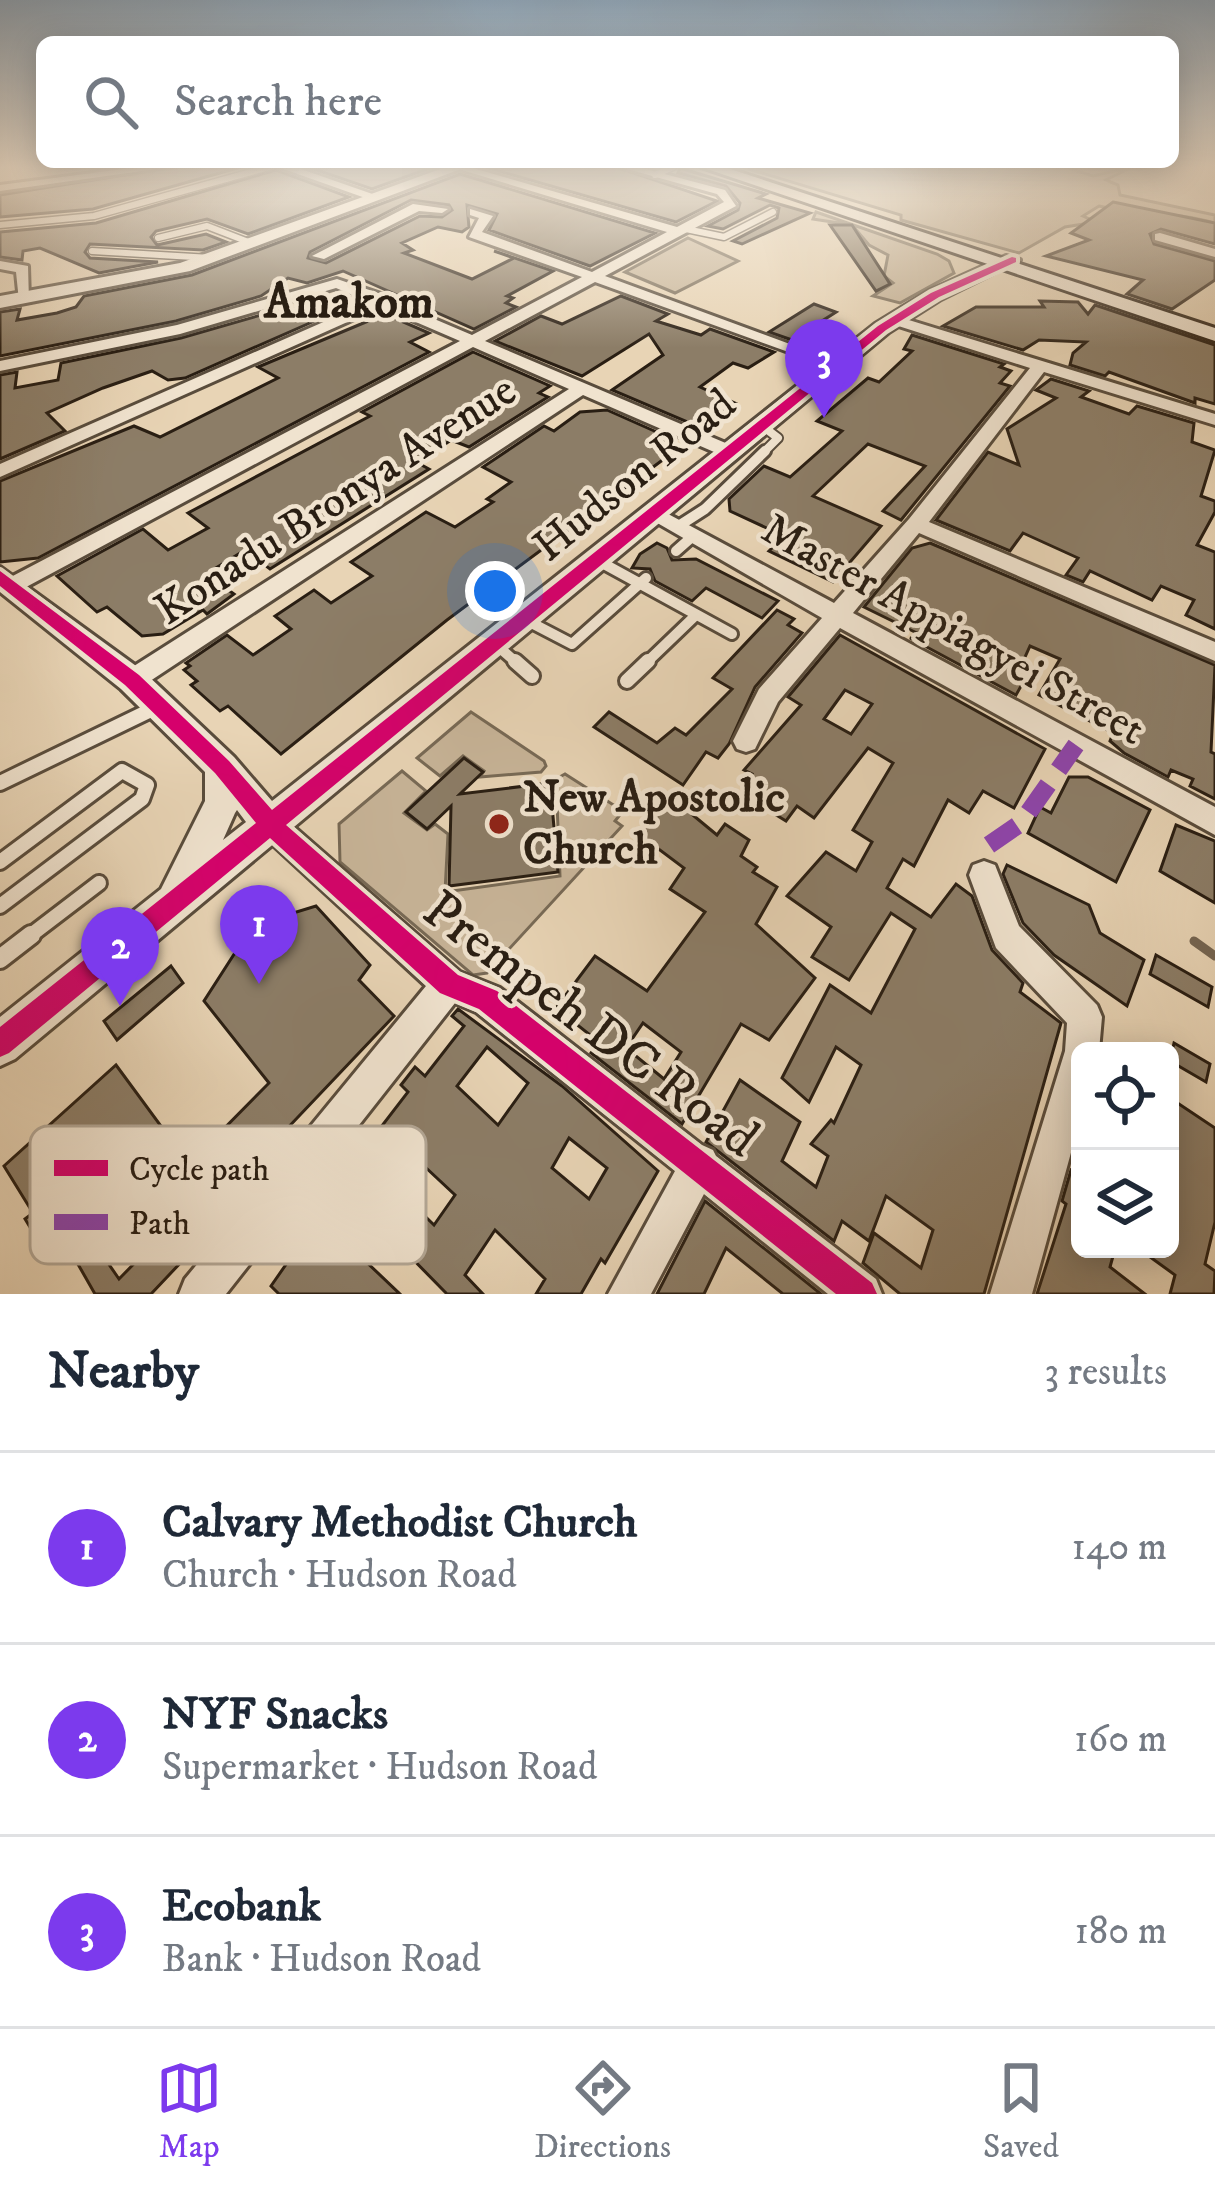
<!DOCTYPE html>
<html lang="en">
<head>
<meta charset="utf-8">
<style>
	body { margin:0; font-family:"IM FELL DW Pica",serif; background:#f6f6f7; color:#1f2937 }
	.controls { position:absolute; right:36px; bottom:36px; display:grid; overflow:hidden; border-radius:18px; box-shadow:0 6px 30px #0003 }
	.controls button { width:108px; height:108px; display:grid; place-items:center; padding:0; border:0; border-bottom:3px solid #e0e1e3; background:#fff; color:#1f2937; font:60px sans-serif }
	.you { position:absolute; left:495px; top:591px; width:42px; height:42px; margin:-30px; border:9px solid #fff; border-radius:50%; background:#1a73e8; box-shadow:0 0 0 18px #1a73e833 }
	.badge { display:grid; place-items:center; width:78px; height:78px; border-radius:50%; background:#7c3aed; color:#fff; font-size:39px; font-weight:700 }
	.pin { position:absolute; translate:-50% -99px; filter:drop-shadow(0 3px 6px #0008) }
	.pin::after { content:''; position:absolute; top:63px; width:42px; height:36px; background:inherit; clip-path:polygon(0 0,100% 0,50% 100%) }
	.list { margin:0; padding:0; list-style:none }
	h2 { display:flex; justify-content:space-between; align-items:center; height:156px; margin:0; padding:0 48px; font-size:51px }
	h2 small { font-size:39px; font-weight:400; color:#747a83 }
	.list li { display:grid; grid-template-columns:78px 1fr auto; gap:36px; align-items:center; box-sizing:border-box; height:192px; padding:0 48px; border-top:3px solid #e0e1e3 }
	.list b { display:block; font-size:45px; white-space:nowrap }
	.list p { margin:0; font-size:39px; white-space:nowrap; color:#747a83 }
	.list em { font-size:39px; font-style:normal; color:#747a83 }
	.icon { flex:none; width:66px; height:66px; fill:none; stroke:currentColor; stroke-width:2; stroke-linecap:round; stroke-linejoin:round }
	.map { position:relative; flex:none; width:1215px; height:1294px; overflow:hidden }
	.search { position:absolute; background:#fff; box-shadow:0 6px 30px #0003; left:36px; right:36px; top:36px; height:132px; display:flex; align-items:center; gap:30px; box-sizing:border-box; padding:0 42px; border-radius:18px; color:#747a83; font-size:45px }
	.sheet { height:732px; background:#fff }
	nav { display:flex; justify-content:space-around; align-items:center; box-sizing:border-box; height:168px; border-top:3px solid #e0e1e3; background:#fff; font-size:33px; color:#747a83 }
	nav a { display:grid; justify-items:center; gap:6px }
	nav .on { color:#7c3aed }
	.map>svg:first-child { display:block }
</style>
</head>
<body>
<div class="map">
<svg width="1215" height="1294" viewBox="0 0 1215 1294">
	<rect width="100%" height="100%" fill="#e8d4b5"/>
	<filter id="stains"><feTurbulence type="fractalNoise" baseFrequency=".00167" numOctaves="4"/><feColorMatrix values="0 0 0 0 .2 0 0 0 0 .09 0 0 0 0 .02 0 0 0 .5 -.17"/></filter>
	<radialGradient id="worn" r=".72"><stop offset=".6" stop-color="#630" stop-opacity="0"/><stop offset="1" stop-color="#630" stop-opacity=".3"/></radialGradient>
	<g fill="#c8b599" stroke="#786a56" stroke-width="3">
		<path d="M742 167H1065L1093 176 1132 167 1106 180 1118 185 1120 195 1215 215V223C1175 211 1138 215 1099 206L1083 216 1096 222 1065 227 1019 253 901 220V215Z"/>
		<polygon points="816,212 937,254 949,261 954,273 900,303 873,296 893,283 884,276 888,255 869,245 852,225 813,219"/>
		<polygon points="688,238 738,261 675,293 625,272"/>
		<polygon points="471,712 544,761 546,766 541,772 480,777 484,771 463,756 440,776 417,758"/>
		<polygon points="402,771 426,791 404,813 427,830 435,824 448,834 445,892 560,876 556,779 565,774 623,811 615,821 622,826 487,973 473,975 340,862 339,824"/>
	</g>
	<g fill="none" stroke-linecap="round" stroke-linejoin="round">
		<polyline stroke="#756653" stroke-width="9" points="1194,941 1215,956"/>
	</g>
	<g fill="#8c7d67" stroke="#291e13" stroke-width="3" fill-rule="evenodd">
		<polygon points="174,167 241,167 93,209 0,217 0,195"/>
		<polygon points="308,167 433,167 372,189"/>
		<polygon points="485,167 616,167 717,201 676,222"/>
		<polygon points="680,168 766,194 758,198 810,213 742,244 733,241 777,218 779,208 770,205 723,229 708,226 738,210 740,203 726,186 678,173"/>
		<polygon points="276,170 349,197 248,234 207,219 156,231 151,237 157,245 206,234 226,242 203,250 90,244 85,252 90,258 158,262 99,273 40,248 23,251 22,260 0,257 0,232 96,223"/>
		<path d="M460 174 655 233 590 266 489 230 497 214 467 205 469 227 462 232 438 227 402 243 413 250 404 253 472 279 514 258 494 251 553 271 507 296 513 298 506 303 516 307 474 329 343 271 307 283 288 278 261 296 176 321 0 356V312L20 309 17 320 57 313 76 307 84 296 192 275ZM411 200 449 205 452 210 442 217 420 216 326 263 308 258 310 252Z"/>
		<polygon points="1113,202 1215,223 1215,244 1161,229 1150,234 1154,244 1215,261 1215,280 1172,309 1127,294 1143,280 1046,256 1089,240 1071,233"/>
		<polygon points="830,225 852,225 890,284 876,291"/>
		<polygon points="621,296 668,314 656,321 701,335 710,329 774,352 748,368 733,363 700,387 735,403 710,423 692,424 612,390 663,355 649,334 582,376 495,341 541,316 562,324"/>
		<polygon points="1040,301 1078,302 1088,314 1095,305 1215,345 1215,404 1195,398 1195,403 1109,372 1105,376 1070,365 1073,353 1086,342 1039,340 1023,350 943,326 976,307 1044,307"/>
		<polygon points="305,304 328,315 185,378 168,380 152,371 103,388 47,413 65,431 0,459 0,375 17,372 15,388 58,380 61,363 181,338 275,311 280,316"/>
		<polygon points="814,304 836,312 792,340 769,332"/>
		<polygon points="385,314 429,333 410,342 429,352 38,558 0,562 0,481 134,426 160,437 278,378 258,367"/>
		<polygon points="912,335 1004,364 1000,367 1011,371 1000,383 1010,386 901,520 883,511 925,466 868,444 813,496 881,526 833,582 769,551 784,536 730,511 729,499 764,466 790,477 842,431 817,421 868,378 879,382 912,351 904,349"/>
		<polygon points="473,352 550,386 539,393 548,397 469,447 451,440 418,463 429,469 270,569 245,550 206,574 234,594 207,614 203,610 163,634 142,636 107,607 97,612 57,576 143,529 168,550 208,528 188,513 370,416 362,412"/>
		<polygon points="1051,379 1089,391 1081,397 1129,414 1137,406 1194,423 1192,442 1215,450 1201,496 1215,501 1215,512 1197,545 1215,552 1215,629 1186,615 1194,600 1161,586 1152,600 1090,571 1083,582 1066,575 1078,558 1023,533 1010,551 936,520 988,452 1019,465 1007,429 1056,398 1036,390"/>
		<polygon points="607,410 670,438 672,453 447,620 281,754 228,706 220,711 191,685 197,681 184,670 190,666 186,663 227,635 253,655 291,629 275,616 314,590 331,603 372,576 351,562 426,512 455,527 493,502 487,499 511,482 483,467 544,426 554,431 580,412"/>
		<polygon points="657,543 667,548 672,560 696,559 778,601 762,618 706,588 692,601 655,581 650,569 632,568 640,554"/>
		<polygon points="930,543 1215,665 1211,752 1215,754 1215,799 1190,786 1193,779 1171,770 1168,777 1124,753 1110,741 1113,733 1039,695 1060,659 1030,646 1017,675 1025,679 1016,695 910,638 927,638 864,607 912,548"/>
		<polygon points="777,610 794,619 788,625 802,633 755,687 729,744 718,758 706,752 683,785 594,727 609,712 657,743 675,728 686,735 732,689 713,678"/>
		<path d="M840 635 1045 749 1014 808 983 791 969 813 948 800 914 866 903 859 887 888 931 917 956 884 972 896 992 950 1023 983 1020 992 1061 1023 984 1294H900L863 1263 874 1233 921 1268 933 1230 886 1196 869 1241 842 1221 834 1241 706 1142 740 1080 800 1122 782 1161 816 1187 828 1156 811 1144 831 1120 834 1123 861 1065 836 1047 809 1102 782 1078 830 985 871 1013 915 929 891 913 849 980 812 957 831 927 787 896 826 852 856 871 872 842 853 830 893 763 868 748 814 818 797 806 786 821 773 813 778 805 744 788 752 774 744 770 801 705 788 697ZM845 690 872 704 851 734 824 719Z"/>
		<polygon points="464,758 483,772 460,794 550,783 558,872 449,886 451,806 427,829 406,812"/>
		<polygon points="1069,777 1088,777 1150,810 1116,882 1028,833 1040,807 1051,813"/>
		<path d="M671 797 717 835 725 824 749 840 741 856 757 867 753 872 777 887 756 924 815 978 769 1040 741 1024 682 1124 591 1053 599 1042 556 1008 595 956 647 991 705 912 670 889 684 868 656 847 647 858 631 846ZM643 1023 681 1052 664 1079 626 1048Z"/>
		<polygon points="1176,825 1215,841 1215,903 1160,871"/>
		<polygon points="1007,865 1089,905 1100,933 1144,960 1127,1006 1054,955 1023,923 1003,874"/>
		<polygon points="316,906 370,965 359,980 394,1016 223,1196 196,1157 269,1083 204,1001 240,945 270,920"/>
		<polygon points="1156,955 1212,987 1208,1007 1150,974"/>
		<polygon points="171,966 183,983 117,1040 104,1021"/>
		<path d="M458 1009 562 1086 658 1171 605 1263 601 1259 581 1294H536L545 1279 495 1230 465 1275 483 1294H447L338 1183 408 1092 401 1085 415 1067 425 1076 464 1026 452 1016ZM487 1047 528 1083 498 1125 457 1086ZM569 1138 607 1168 589 1199 552 1168ZM408 1151 455 1195 434 1225 387 1179Z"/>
		<polygon points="1174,1043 1210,1064 1206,1082 1170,1061"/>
		<polygon points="116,1065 172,1141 84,1228 119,1279 168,1229 186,1257 151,1294 95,1294 67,1245 51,1262 25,1219 33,1213 4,1166"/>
		<polygon points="1170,1098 1215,1128 1215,1222 1205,1264 1215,1271 1214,1294 1170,1294 1175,1275 1139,1249 1170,1249"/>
		<polygon points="1071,1170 1080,1173 1080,1249 1115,1249 1110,1267 1145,1294 1037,1294 1066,1204 1062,1201"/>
		<polygon points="705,1201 821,1294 783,1294 726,1248 704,1294 657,1294"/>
		<polygon points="319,1217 400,1294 279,1294 271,1286"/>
	</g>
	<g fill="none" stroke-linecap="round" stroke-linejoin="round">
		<defs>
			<g id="service-far4">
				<polyline points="655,175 673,167"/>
				<polyline points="0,225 94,216 269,167"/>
				<polyline points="686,229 724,237 773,212"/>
				<polyline points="158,238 207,226 251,243"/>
				<polyline points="92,251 211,258"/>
			</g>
			<polyline id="service-far3" points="761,425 778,438 762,454"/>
			<g id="service-far2">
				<polyline points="677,527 705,509 765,451"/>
				<polyline points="676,551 693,536"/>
				<polyline points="595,559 732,634"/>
				<polyline points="522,618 572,644 646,578"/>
				<polyline points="493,642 518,664"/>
				<polyline points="645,664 696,615"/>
			</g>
			<g id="service-far1">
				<polyline points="515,661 532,676"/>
				<polyline points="627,681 648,661"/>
				<polyline points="0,783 155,708"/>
				<polyline points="0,862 122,771 147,785 142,799 0,906"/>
				<polyline points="27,938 99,883"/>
			</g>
			<polyline id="service" points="0,959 31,935"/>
			<g id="minor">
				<polygon points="139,167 170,167 0,191 0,185"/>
				<polygon points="278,167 295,167 381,197 371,200"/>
				<polygon points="452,167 469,167 677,227 724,202 717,194 620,167 638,167 725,190 736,206 605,276 844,364 830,367 595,282 485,341 735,447 735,455 721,455 583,395 141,687 123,687 120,680 123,673 569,389 473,347 15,593 4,585 7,579 460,341 381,307 0,477 0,464 369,302 336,288 180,334 0,371 0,361 177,325 337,279 390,297 392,301 472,335 582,277 469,237 479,218 470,215 470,209 493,216 482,232 592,272 667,232"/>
				<polygon points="413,204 448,209 442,213 419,211 324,259 312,256"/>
				<polygon points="1160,233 1215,249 1215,257 1155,240 1155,234"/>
				<polygon points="0,261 28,266 29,301 19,301 16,272 0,269"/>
				<polygon points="889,317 899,317 1215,414 1215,425 1044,372 929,522 1215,642 1215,661 919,533 853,613 1215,807 1215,835 840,628 778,702 755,749 746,752 737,749 733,741 759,689 822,618 640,513 643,508 657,508 834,603 909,519 1030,368 889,323"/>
				<polygon points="268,809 278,813 460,972 500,988 702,1145 713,1150 716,1156 876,1279 882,1294 828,1294 704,1194 651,1294 608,1294 675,1171 476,1012 455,1003 226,1294 179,1294 185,1279 426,986 258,831 254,822 258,813"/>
				<polygon points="984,861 995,865 1019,926 1097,1005 1102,1017 1099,1051 1080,1051 1080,1120 1032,1294 990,1294 1065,1051 1067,1023 996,948 969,875 973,865"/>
			</g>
			<g id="tertiary">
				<polygon points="446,167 466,167 190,271 0,308 0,296 180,263"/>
				<path d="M1006 256 1020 260 941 299 889 332 15 1059 0 1066V1017L161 889 205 801V772L121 689 0 592V567L143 671 234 757 272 801 875 324 929 291ZM237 810 246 822 223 840 235 813Z"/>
			</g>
			<polygon id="secondary" points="701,167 724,167 1215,328 1215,341"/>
		</defs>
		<use href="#service-far4" stroke="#594c3c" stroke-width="9"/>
		<use href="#service-far3" stroke="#594c3c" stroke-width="12"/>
		<use href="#service-far2" stroke="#594c3c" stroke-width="16"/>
		<use href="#service-far1" stroke="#594c3c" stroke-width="20"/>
		<use href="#service" stroke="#594c3c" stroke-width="24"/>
		<use href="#minor" stroke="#594c3c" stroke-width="6"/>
		<use href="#tertiary" stroke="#594c3c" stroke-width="6"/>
		<use href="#secondary" stroke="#291e13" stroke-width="6"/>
		<use href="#service-far4" stroke="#f0e3cf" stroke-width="6"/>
		<use href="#service-far3" stroke="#f0e3cf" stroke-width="8"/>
		<use href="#service-far2" stroke="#f0e3cf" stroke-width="10"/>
		<use href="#service-far1" stroke="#f0e3cf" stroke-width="14"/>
		<use href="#service" stroke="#f0e3cf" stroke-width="18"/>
		<use href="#minor" fill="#f0e3cf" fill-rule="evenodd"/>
		<use href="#tertiary" fill="#f0e3cf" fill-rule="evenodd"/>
		<use href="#secondary" fill="#f0e3cf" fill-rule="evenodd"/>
		<polyline stroke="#8e44ad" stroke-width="18" stroke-dasharray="34 18" stroke-linecap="butt" points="989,845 1021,823 1076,745"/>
		<defs>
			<polygon id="cycleway" points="1012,257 1016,258 1016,262 939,297 886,330 286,825 458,975 497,991 872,1283 877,1294 836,1294 479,1009 440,993 270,838 9,1053 0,1057 0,1027 256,823 215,773 125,685 0,586 0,571 139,675 229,761 272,810 878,326 931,293"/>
		</defs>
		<use href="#cycleway" stroke="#f0e3cf" stroke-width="8"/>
		<use href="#cycleway" fill="#d6006c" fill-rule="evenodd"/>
	</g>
	<linearGradient id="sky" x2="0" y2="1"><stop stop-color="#8ea8be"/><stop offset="0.48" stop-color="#f5ecde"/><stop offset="1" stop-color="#f5ecde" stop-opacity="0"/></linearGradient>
	<rect width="1215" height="348" fill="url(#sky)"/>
	<circle fill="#8f2418" stroke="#f0e3cf" stroke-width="4.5" cx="499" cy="824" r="12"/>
	<g text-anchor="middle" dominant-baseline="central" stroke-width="9" stroke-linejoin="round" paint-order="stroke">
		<g font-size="45" fill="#291e13" stroke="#f0e3cf">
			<text transform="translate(635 476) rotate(-39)">Hudson Road</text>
			<text transform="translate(336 501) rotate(-33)">Konadu Bronya Avenue</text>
			<text transform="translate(953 630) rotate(29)">Master Appiagyei Street</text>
		</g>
		<g font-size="45" font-weight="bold" fill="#291e13" stroke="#f0e3cf" text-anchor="start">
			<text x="523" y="798">New Apostolic<tspan x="523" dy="52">Church</tspan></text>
		</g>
		<g font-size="48" font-weight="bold" fill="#291e13" stroke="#f0e3cf">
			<text x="349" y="303">Amakom</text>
		</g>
		<g font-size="54" fill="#291e13" stroke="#f0e3cf">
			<text transform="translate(590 1025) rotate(37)">Prempeh DC Road</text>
		</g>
	</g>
	<rect x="30" y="1126" width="396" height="138" rx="18" fill="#f0e3cf" stroke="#b4a897" stroke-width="3"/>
	<rect x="54" y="1160" width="54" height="16" fill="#d6006c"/>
	<rect x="54" y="1214" width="54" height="16" fill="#8e44ad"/>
	<g font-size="33" fill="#291e13">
		<text x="129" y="1180">Cycle path</text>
		<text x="129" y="1234">Path</text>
	</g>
	<rect width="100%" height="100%" filter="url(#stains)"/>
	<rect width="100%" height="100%" fill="url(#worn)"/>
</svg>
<div class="controls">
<button><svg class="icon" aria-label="locate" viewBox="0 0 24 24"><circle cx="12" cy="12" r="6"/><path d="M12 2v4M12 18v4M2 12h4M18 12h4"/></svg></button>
<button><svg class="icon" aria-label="layers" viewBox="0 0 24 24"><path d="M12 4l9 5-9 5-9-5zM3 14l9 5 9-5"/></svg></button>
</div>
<div class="you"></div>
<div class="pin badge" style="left:259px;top:984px">1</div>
<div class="pin badge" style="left:120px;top:1006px">2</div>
<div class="pin badge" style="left:824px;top:418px">3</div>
<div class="search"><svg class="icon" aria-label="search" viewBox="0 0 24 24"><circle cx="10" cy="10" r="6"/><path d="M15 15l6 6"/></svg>Search here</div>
</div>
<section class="sheet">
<h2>Nearby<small>3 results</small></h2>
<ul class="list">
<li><span class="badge">1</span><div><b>Calvary Methodist Church</b><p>Church · Hudson Road</p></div><em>140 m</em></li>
<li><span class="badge">2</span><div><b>NYF Snacks</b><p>Supermarket · Hudson Road</p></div><em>160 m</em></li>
<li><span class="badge">3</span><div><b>Ecobank</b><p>Bank · Hudson Road</p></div><em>180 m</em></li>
</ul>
</section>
<nav>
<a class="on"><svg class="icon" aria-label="map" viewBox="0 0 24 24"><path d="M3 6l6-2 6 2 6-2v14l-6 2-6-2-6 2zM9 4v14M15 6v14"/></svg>Map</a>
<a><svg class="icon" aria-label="directions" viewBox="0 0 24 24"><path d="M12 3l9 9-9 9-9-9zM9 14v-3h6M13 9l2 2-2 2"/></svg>Directions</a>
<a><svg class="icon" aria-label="saved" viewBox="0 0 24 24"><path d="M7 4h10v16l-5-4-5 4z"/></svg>Saved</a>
</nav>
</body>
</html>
